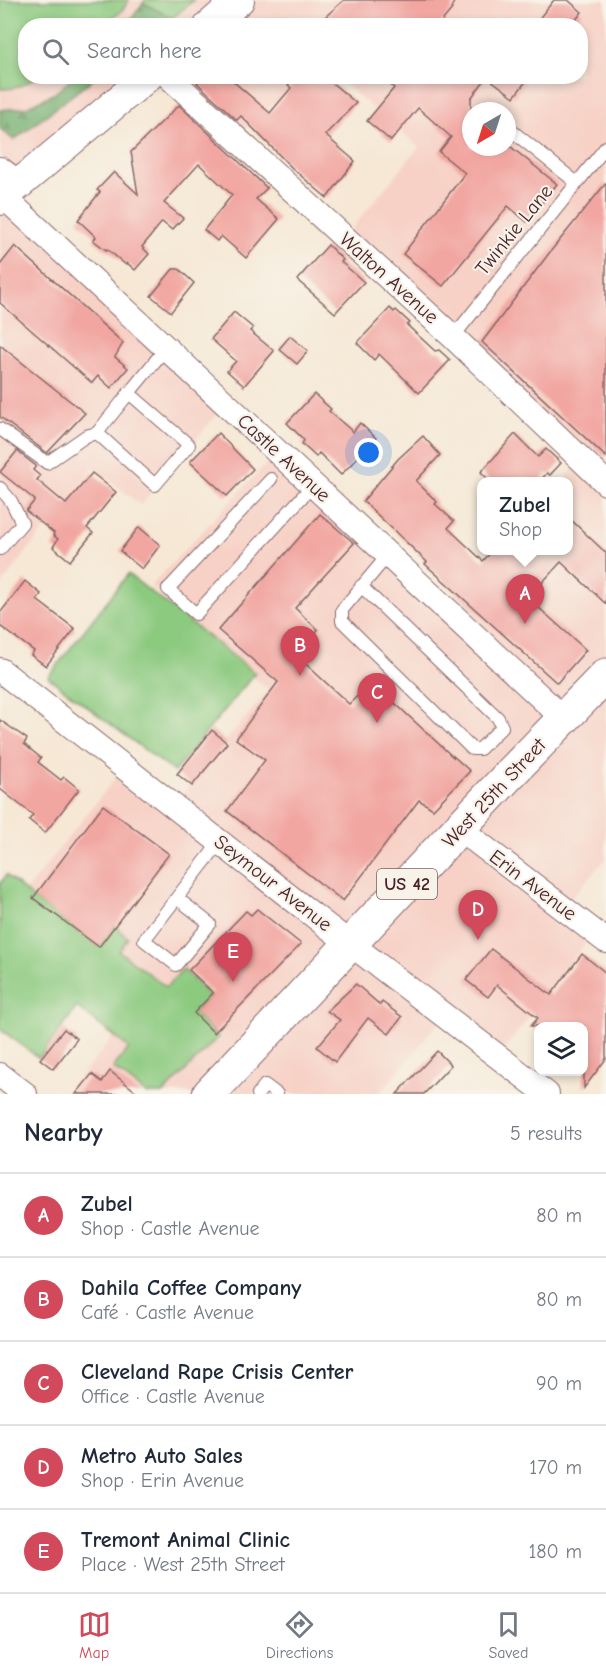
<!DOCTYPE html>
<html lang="en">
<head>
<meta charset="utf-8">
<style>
	body { margin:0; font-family:"Comic Neue",sans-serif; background:#f6f6f7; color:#1f2937 }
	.controls { position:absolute; right:18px; bottom:18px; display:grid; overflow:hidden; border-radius:12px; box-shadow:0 3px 9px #0003 }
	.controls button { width:54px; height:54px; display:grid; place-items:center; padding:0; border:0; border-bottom:2px solid #e0e1e3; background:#fff; color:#1f2937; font:30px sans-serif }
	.compass { position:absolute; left:462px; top:102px; width:54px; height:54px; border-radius:50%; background:#fff; box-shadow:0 3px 9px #0003; rotate:219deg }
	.you { position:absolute; left:369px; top:453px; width:21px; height:21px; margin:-15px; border:4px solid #fff; border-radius:50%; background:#1a73e8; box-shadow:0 0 0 9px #1a73e833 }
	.badge { display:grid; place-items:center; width:39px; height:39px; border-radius:50%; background:#d1495b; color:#fff; font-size:20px; font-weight:700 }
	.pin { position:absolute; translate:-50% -50px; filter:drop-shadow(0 2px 3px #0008) }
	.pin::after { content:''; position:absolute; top:32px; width:21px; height:18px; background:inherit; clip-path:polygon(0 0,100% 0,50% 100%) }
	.popup { position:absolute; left:477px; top:477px; width:96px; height:78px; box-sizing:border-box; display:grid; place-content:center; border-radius:12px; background:#fff; filter:drop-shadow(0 2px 4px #0005); font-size:20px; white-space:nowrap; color:#747a83 }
	.popup b { font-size:22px; color:#1f2937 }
	.popup::after { content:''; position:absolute; left:50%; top:100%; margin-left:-12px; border:12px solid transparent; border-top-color:#fff }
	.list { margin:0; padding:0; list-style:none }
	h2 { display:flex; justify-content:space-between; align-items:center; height:78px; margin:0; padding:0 24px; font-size:26px }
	h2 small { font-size:20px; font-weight:400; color:#747a83 }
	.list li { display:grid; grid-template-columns:39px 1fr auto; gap:18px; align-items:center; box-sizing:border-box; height:84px; padding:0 24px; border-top:2px solid #e0e1e3 }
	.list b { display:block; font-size:22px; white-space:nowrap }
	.list p { margin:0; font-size:20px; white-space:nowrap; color:#747a83 }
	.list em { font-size:20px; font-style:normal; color:#747a83 }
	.icon { flex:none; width:33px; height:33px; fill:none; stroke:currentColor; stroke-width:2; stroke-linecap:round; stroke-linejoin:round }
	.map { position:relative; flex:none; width:606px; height:1094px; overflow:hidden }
	.search { position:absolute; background:#fff; box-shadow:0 3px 9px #0003; left:18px; right:18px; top:18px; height:66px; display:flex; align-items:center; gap:15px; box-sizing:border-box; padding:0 21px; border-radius:24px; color:#747a83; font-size:22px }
	.sheet { height:498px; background:#fff }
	nav { display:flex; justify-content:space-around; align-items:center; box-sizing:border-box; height:84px; border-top:2px solid #e0e1e3; background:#fff; font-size:16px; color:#747a83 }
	nav a { display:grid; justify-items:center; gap:3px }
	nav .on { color:#d1495b }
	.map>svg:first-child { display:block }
</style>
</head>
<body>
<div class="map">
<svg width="606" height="1094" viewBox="0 0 606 1094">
	<defs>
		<pattern id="forest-firs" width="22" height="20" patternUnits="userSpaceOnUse" patternTransform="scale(1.5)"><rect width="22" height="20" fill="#71ae6e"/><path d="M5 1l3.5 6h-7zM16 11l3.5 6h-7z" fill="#5f8d5b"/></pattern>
	</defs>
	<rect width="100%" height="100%" fill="#f7f3e8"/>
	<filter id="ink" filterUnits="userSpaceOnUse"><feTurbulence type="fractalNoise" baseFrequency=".0167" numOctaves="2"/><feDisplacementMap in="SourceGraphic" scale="12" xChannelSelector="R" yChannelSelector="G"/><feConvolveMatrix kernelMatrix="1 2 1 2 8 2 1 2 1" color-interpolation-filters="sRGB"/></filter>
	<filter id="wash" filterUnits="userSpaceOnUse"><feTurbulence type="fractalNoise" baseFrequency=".008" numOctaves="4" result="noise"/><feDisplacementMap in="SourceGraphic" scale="24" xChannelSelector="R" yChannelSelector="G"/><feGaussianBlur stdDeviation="1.35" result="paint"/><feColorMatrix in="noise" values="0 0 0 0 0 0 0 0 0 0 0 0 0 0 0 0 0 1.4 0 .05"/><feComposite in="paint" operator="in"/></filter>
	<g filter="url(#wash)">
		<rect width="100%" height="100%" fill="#f6e8d5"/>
		<g fill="#f7d1c6" fill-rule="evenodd">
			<path d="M0 0H606V859L563 907 594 932 498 1057 444 1016 379 1094H66L154 989 26 891 124 767 173 805 268 690 151 586 277 452 442 605 495 551 568 550V482L562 481 582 461 344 238 419 147 336 77 580 76V26H26V76L148 77 20 184 0 169ZM471 111H507V147H471Z"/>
			<polygon points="168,77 306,77 234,137"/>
			<polygon points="0,200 226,404 141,505 93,467 0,586"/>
		</g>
		<g fill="#8cca80" stroke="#6b7456" stroke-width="1.5">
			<path d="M0 0H129L122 11 103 25 26 26V76L36 77C25 85 14 90 0 89Z"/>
			<polygon points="145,0 194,0 172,18 143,3"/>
			<polygon points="128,574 255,673 174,772 48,677"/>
			<polygon points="6,875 33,898 99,947 115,926 128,938 119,951 166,987 183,969 210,996 194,1013 218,1037 163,1094 147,1094 113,1068 129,1048 77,1007 39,1058 0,1029 0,884"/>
		</g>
		<g fill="url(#forest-firs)" stroke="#5e664c" stroke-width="1.5">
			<polygon points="143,3 172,18 162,25 127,25"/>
			<polygon points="75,76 96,77 14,140 0,129 0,110 26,107 55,93"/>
		</g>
		<g id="blocks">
			<g fill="#f2a6a1">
				<polygon points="344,0 455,0 451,8 452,9 438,26 315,26"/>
				<polygon points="554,0 568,0 582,12 571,26 533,26"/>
				<polygon points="202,76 227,76 270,113 291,88 280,76 324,76 356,103 325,135 355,161 327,198 293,169 241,116 237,120 197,83"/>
				<polygon points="380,76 530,76 514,97 487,77 471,98 471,147 511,147 557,184 527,222 508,206 443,286 403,254 465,173 439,152 451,137 418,108 391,141 367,121 394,88"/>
				<polygon points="179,105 267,188 256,199 279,219 246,258 221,236 217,241 204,230 232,195 199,164 164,203 183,218 172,230 162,222 142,247 149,254 135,270 127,263 126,265 107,249 106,250 93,240 96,237 78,220 100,192 97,190 114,172 138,194 131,152"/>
				<polygon points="606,183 606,457 482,342 550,252"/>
				<polygon points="328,245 343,260 341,262 364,282 335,313 297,280"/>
				<polygon points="15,246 123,343 115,357 128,368 111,388 98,376 92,383 0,303 0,265"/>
				<polygon points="173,269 179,269 194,283 171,312 151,296"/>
				<polygon points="390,308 394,312 396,310 410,323 407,325 435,351 439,350 450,360 419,393 379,354 374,360 357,343"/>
				<polygon points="234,312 253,328 250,331 274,351 244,386 227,371 236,361 211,339"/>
				<polygon points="290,336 308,351 297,364 279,349"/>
				<polygon points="0,345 85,413 47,453 0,417"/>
				<polygon points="314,394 331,409 329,411 353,432 360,423 376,438 341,475 319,453 316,457 302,444 304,440 287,423"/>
				<polygon points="218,433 253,469 227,496 190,462"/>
				<polygon points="515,434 538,457 546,449 561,463 550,475 547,473 539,482 491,482 481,472"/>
				<polygon points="423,436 440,455 416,481 437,502 435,504 454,521 448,528 483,561 493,550 568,550 568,517 606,553 606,604 561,562 528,598 586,650 557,683 425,564 427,562 363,501 398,459"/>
				<polygon points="17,451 36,466 33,470 40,476 37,480 66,504 92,473 116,492 87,528 93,533 70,561 53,547 58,539 53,535 54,533 26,511 35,500 0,472"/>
				<polygon points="320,514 354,543 295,608 318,630 295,654 349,704 372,682 453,757 453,756 470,771 433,809 419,800 343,901 227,811 265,760 236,739 278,682 218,630"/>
				<polygon points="139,527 160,545 142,569 120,551"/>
				<polygon points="25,581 41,594 37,600 75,629 46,666 31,655 34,651 0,626 0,613"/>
				<polygon points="0,720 27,739 24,744 41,758 38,762 61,780 64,777 79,789 45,833 29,820 33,815 0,789"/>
				<polygon points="212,730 227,743 192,786 177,774"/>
				<polygon points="103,805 169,854 99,947 33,898"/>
				<polygon points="257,909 301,944 214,1033 194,1013 213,993 189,970 246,911 251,915"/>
				<polygon points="491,949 551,995 582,954 606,973 606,1059 584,1088 584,1026 531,1026 538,1018 497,985 488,997 466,980"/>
				<polygon points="356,984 380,1005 382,1002 402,1017 389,1034 368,1018 335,1062 317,1047 340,1020 327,1011"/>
				<polygon points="64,1029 77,1039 53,1069 40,1059"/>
				<polygon points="437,1051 451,1065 424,1094 397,1094"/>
				<polygon points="110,1071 139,1094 76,1094 92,1074 102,1082"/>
			</g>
		</g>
	</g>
	<g filter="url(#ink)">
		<use href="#blocks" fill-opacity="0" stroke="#866566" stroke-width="1.5"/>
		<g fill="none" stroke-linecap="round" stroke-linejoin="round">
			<defs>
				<g id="service">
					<polyline points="507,127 577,183"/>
					<polyline points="453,337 606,147"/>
					<polyline points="0,429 47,463 86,436 97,433 129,393"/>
					<polyline points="97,433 155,485 189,445 129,393 166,348"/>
					<polyline points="271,479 168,589 196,614 313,485"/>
					<polyline points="0,488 11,501 22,523 0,549"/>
					<polyline points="361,586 498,718 502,727 480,749 472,749 342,621 342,610 388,555"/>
					<polyline points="177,898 210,924 176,965 144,940 220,842"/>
					<polyline points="258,1094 265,1085 277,1094"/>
				</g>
				<g id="minor">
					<polyline points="168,76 453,337 606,483"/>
					<polyline points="0,169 20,184"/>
					<polyline points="4,197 564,719"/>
					<polyline points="0,670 327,926 547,1094"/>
					<polyline points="460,829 606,941"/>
					<polyline points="0,1075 25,1094"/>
				</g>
				<g id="tertiary">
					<polyline points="209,26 239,0"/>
					<polyline points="0,200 148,76"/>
				</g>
				<polyline id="primary" points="209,1094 508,776 606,675"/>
			</defs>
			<use href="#service" stroke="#866566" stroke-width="14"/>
			<use href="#minor" stroke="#866566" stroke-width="26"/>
			<use href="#tertiary" stroke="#866566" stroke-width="32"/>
			<use href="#primary" stroke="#866566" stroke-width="35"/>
			<use href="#service" stroke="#fff" stroke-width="12"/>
			<use href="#minor" stroke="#fff" stroke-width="24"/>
			<use href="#tertiary" stroke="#fff" stroke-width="30"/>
			<use href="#primary" stroke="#fff" stroke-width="33"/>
		</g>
	</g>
	<g text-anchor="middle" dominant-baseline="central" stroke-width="4.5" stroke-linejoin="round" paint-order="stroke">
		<rect fill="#f7f3e8" stroke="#7e5f64" stroke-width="1.5" x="377" y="869" width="60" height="30" rx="4.5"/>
		<g font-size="18" font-weight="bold" fill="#4a1f2b">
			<text x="407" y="884">US 42</text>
		</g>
		<g font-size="20" fill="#4a1f2b" stroke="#f7f3e8">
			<text transform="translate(514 230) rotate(-51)">Twinkie Lane</text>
			<text transform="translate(389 278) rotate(42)">Walton Avenue</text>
			<text transform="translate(284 458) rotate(43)">Castle Avenue</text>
			<text transform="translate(494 793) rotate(-47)">West 25th Street</text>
			<text transform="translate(273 883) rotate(38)">Seymour Avenue</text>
			<text transform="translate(533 885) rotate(37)">Erin Avenue</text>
		</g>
	</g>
</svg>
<div class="controls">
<button><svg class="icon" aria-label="layers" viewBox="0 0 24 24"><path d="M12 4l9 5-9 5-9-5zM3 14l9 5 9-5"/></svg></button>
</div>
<svg class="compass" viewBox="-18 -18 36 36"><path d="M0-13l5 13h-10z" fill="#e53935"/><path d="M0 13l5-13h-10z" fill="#747a83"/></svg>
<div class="you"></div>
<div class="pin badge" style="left:525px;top:624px">A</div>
<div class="popup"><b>Zubel</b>Shop</div>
<div class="pin badge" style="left:300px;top:676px">B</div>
<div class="pin badge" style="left:377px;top:723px">C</div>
<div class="pin badge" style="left:478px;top:940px">D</div>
<div class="pin badge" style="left:233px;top:982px">E</div>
<div class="search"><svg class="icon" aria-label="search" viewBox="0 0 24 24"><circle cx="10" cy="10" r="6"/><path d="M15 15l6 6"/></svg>Search here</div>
</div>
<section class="sheet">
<h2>Nearby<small>5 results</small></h2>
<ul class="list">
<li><span class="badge">A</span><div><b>Zubel</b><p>Shop · Castle Avenue</p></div><em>80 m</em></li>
<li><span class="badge">B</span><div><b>Dahila Coffee Company</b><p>Café · Castle Avenue</p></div><em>80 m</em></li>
<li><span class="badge">C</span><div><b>Cleveland Rape Crisis Center</b><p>Office · Castle Avenue</p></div><em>90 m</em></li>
<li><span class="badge">D</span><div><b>Metro Auto Sales</b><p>Shop · Erin Avenue</p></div><em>170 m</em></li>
<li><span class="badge">E</span><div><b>Tremont Animal Clinic</b><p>Place · West 25th Street</p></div><em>180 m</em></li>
</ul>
</section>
<nav>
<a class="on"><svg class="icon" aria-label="map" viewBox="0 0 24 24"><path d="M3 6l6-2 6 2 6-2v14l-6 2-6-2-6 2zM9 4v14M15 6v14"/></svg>Map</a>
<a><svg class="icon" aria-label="directions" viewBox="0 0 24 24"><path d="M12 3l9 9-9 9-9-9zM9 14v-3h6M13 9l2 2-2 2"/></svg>Directions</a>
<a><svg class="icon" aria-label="saved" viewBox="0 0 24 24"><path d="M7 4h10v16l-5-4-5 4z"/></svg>Saved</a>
</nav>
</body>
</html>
